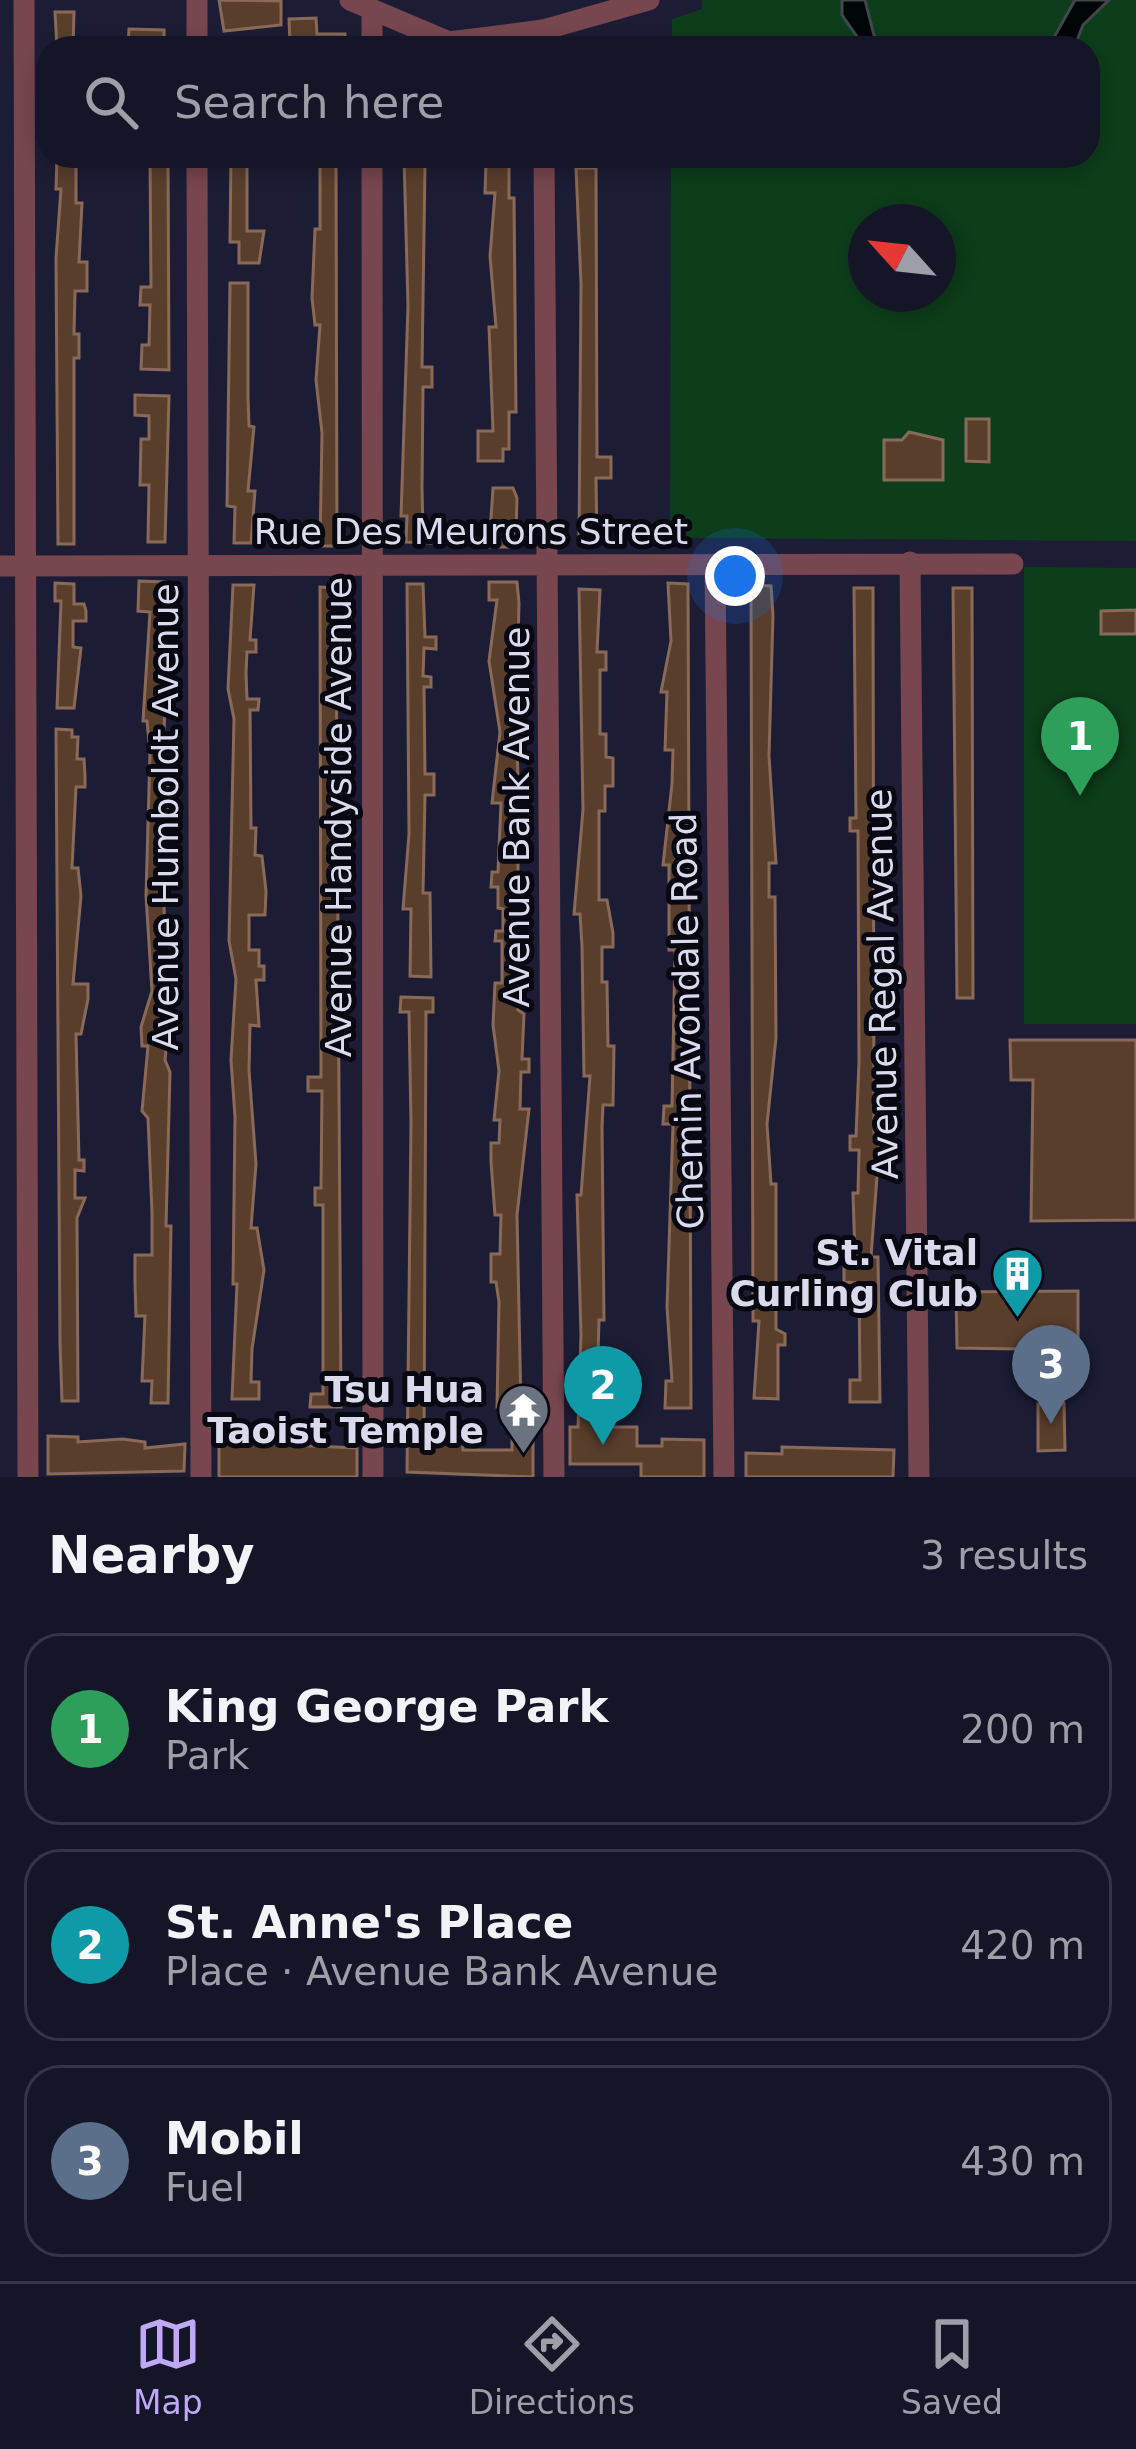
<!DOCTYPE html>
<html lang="en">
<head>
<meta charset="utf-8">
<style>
	body { margin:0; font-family:"DejaVu Sans",sans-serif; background:#222234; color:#f1f3f6 }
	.compass { position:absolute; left:848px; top:204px; width:108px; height:108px; border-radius:50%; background:#151528; box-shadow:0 6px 18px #0003; rotate:297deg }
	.you { position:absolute; left:735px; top:576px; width:42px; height:42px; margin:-30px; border:9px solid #fff; border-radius:50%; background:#1a73e8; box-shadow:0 0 0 18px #1a73e833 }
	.badge { display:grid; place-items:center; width:78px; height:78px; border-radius:50%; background:#bda9f5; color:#fff; font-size:39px; font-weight:700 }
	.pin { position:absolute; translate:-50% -99px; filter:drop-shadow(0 3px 6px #0008) }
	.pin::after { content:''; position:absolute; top:63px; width:42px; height:36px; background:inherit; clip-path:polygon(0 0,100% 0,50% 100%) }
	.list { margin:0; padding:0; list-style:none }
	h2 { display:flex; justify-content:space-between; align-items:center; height:156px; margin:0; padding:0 48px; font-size:51px }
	h2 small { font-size:39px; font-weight:400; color:#9d9fa8 }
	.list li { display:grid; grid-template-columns:78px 1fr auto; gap:36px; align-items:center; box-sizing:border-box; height:192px; margin:0 24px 24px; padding:0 24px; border:3px solid #343445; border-radius:36px }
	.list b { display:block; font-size:45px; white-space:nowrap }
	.list p { margin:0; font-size:39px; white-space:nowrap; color:#9d9fa8 }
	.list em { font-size:39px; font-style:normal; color:#9d9fa8 }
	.icon { flex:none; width:66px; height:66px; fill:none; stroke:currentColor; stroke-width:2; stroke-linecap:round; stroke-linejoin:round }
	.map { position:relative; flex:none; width:1136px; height:1477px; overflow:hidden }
	.search { position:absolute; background:#151528; box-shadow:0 6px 18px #0003; left:36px; right:36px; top:36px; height:132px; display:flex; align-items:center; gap:30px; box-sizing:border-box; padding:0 42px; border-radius:36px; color:#9d9fa8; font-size:45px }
	.sheet { height:804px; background:#151528 }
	nav { display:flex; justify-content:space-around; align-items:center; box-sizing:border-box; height:168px; border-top:3px solid #343445; background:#151528; font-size:33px; color:#9d9fa8 }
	nav a { display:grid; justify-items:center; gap:6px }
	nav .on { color:#bda9f5 }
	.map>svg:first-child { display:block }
</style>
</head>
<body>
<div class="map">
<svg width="1136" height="1477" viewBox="0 0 1136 1477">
	<rect width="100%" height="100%" fill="#1c1c35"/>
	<g fill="#0d3d1b" fill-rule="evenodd">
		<path d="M702 0H1136V541L670 538 671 156H1088V48H672V19L702 9ZM866 222H938V294H866Z"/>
		<polygon points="1024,567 1136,568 1136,1024 1024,1024"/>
	</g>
	<g fill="#010709" stroke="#42464d" stroke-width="3">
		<polygon points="842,0 865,0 874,35 884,48 865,48 842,15"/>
		<polygon points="1075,0 1109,0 1083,25 1074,48 1048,48"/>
	</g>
	<g fill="#593e2c" stroke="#896a58" stroke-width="3">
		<polygon points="219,0 281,1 281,25 224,31"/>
		<polygon points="55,12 74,12 73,48 57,48"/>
		<polygon points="316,18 317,34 345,34 345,48 290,44 289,19"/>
		<polygon points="129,29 164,30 164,47 128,46"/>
		<polygon points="57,156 76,156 76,203 82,203 79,262 87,262 87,291 75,291 74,334 79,334 79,358 74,358 74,544 58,544 56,258 61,189 56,189"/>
		<polygon points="150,156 168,156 169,370 141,369 142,345 149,345 150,305 140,305 141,287 151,287"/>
		<polygon points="231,156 247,156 247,231 264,231 259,263 239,263 239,242 230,242"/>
		<polygon points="404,156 421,156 425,166 422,367 432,367 432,387 423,387 422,488 423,532 431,532 431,543 406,542 407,516 401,516 408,306"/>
		<polygon points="320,162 336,162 337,546 320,546 322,433 316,380 320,325 315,325 312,298 315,229 320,229"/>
		<polygon points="486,163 509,164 509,198 514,198 516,412 509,412 509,449 503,449 503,461 478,461 478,431 493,431 489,327 496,327 490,256 495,193 485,193"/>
		<polygon points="576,168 596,168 597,457 611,457 611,478 596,478 597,542 579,542 581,284"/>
		<polygon points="230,283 248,283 248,397 249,426 254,427 248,491 255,491 251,543 234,543 235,507 227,506"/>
		<polygon points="135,395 169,396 165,542 148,542 149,485 140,485 141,439 149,439 149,416 135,415"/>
		<polygon points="966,419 989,419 989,462 966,461"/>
		<polygon points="909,432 943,440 943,480 884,480 884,440 902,440"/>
		<polygon points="493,488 513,488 517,498 516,533 509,533 509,547 489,547"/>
		<polygon points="139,581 167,582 168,617 163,763 169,763 164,905 165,936 170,936 167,991 172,991 165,1060 170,1072 166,1226 171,1226 168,1403 151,1403 152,1381 142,1381 145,1316 136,1316 135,1283 135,1255 152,1255 152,1212 148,1118 142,1111 148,1046 142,1046 141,1027 152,991 146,896 150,752 147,721 143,721 150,612 138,611"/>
		<polygon points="489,582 517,582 519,603 516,718 519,808 524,808 523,847 518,847 518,1010 524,1014 522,1059 529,1059 529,1072 521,1072 520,1109 529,1109 517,1215 521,1407 497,1407 499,1302 496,1282 491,1282 491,1254 500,1254 501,1215 495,1215 491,1162 491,1143 499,1143 500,1120 494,1120 499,1071 493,1025 495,983 502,983 502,941 495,941 496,931 503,931 503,909 498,908 498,887 491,887 492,872 498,872 501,803 492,803 500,732 489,661 497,600 489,600"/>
		<polygon points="55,583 74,584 74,604 84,604 86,611 86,621 73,621 73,647 81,648 74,708 57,708 61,601 55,601"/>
		<polygon points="668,583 688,584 691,1408 665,1408 666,1381 672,1381 667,1307 673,1124 663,1124 664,1106 672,1106 675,950 669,950 669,865 663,865 672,784 673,750 665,750 667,692 661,692 671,641"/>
		<polygon points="407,584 423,584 425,637 436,637 436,649 424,648 423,676 431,677 431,687 424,687 425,774 434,774 434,795 425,795 423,893 430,893 431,977 410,976 411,909 403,909 409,834"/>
		<polygon points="233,585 254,585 250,640 256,640 256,652 247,652 246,673 247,699 259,699 258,710 250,710 251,828 256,828 255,855 262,856 266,891 265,915 249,915 249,950 259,950 259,966 264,966 264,980 256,980 259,1026 250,1025 249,1070 256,1164 251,1228 257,1228 264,1270 252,1349 251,1382 259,1382 259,1399 232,1399 237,1284 233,1284 235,1117 231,1060 236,979 229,941 234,719 228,689"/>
		<polygon points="751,585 771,586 773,615 769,756 776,863 769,863 769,897 775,897 776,1038 767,1124 771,1184 776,1184 776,1329 785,1334 785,1345 778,1345 778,1399 754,1398 759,1321 753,1321"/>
		<polygon points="320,587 335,588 336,619 341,1407 310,1407 311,1394 323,1394 323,1205 315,1205 315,1188 321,1188 322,1091 308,1091 308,1077 321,1077"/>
		<polygon points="854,588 873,588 874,1136 880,1136 871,1257 878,1257 880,1402 850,1402 850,1380 860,1380 859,1283 844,1282 844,1257 855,1257 853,1193 858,1193 859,1150 850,1150 850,1136 856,1136 859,1062 858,831 850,831 850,818 856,818"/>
		<polygon points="953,588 972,588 973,998 957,998"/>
		<polygon points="579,589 600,590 597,652 606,652 606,670 600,670 600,734 606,734 606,757 613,758 613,786 605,786 605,811 599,811 599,900 607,900 613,933 613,947 602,947 602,982 607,982 608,1046 614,1046 613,1105 603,1105 602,1127 604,1320 599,1320 596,1427 637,1427 637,1446 662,1446 662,1439 704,1440 704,1477 641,1477 641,1464 570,1464 570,1427 578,1427 581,1335 577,1195 581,1195 590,1076 584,1076 582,946 580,914 574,914 583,810"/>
		<polygon points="1136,610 1136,634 1101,634 1101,611"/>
		<polygon points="56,729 72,730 72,737 78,737 77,759 84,759 85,775 85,787 76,787 72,868 78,868 81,896 73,984 88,984 88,999 81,1034 76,1034 79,1160 84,1160 84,1171 75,1170 75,1198 85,1198 77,1218 78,1401 62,1401 60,1344"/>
		<polygon points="401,997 433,998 433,1012 426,1012 424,1442 463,1442 463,1450 512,1450 512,1435 533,1435 533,1477 407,1472 411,1124 409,1012 400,1012"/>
		<polygon points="1010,1040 1136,1040 1136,1220 1031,1221 1033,1080 1011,1080"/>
		<polygon points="1078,1291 1078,1350 957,1348 956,1292"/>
		<polygon points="1044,1389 1059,1389 1059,1404 1064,1403 1065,1450 1038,1451 1038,1404 1045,1404"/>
		<polygon points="270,1432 270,1444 357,1448 357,1477 219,1477 219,1436"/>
		<polygon points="48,1436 78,1437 78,1442 123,1439 145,1442 145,1448 185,1444 184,1471 48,1474"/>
		<polygon points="782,1447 894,1450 893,1477 746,1477 746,1453 782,1454"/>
	</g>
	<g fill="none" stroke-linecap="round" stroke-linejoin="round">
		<g stroke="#77464e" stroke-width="21">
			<polyline points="24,0 28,1477"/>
			<polyline points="197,0 197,48"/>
			<polyline points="350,0 449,42 543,30 649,0"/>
			<polyline points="372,48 372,11"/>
			<polyline points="197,156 201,1477"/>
			<polyline points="372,156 373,1477"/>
			<polyline points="544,156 554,1477"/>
			<polyline points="910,562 919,1477"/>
			<polyline points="715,564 724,1477"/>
			<polyline points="0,566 1013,564"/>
		</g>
	</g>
	<defs>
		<symbol id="building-pin" viewBox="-11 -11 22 30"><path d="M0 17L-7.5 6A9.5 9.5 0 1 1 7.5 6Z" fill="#0f9aa8" stroke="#080813"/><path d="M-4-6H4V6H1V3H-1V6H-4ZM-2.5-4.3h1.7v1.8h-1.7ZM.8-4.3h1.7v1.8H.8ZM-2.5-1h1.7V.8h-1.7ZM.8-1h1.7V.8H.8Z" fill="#fff"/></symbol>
		<symbol id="temple-pin" viewBox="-11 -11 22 30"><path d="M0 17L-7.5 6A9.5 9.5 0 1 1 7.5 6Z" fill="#6b7280" stroke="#080813"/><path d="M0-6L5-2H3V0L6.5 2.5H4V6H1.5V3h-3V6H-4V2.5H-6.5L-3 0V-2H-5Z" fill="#fff"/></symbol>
	</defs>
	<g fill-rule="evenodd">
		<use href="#building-pin" x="988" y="1244" width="59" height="81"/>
		<use href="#temple-pin" x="494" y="1380" width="59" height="81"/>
	</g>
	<g text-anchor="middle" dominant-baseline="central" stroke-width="10" stroke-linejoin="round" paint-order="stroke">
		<g font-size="36" fill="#d9daeb" stroke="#080813">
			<text x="471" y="531">Rue Des Meurons Street</text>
			<text transform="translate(165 817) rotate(-90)">Avenue Humboldt Avenue</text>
			<text transform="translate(338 817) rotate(-90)">Avenue Handyside Avenue</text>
			<text transform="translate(516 817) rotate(-90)">Avenue Bank Avenue</text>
			<text transform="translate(882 984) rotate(-91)">Avenue Regal Avenue</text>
			<text transform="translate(687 1021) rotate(-91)">Chemin Avondale Road</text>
		</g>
		<g font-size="36" font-weight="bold" fill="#d9daeb" stroke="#080813" text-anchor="end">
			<text x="978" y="1252">St. Vital<tspan x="978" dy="41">Curling Club</tspan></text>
			<text x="484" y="1389">Tsu Hua<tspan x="484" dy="41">Taoist Temple</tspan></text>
		</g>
	</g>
</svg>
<svg class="compass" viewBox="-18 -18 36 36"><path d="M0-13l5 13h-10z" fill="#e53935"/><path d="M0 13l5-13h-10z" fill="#9d9fa8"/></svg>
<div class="you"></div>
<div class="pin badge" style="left:1080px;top:796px;background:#2e9e5b">1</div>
<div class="pin badge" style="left:603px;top:1445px;background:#0f9aa8">2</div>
<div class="pin badge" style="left:1051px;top:1424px;background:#5c6f8a">3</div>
<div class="search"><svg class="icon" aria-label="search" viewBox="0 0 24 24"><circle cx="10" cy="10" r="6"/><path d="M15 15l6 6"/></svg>Search here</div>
</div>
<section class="sheet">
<h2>Nearby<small>3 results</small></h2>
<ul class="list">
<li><span class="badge" style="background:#2e9e5b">1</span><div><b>King George Park</b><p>Park</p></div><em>200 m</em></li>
<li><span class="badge" style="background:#0f9aa8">2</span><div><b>St. Anne's Place</b><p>Place · Avenue Bank Avenue</p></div><em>420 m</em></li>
<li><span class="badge" style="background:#5c6f8a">3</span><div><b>Mobil</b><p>Fuel</p></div><em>430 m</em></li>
</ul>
</section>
<nav>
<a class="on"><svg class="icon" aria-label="map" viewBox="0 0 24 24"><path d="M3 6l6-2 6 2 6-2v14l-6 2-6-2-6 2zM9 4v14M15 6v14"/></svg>Map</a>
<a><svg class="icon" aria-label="directions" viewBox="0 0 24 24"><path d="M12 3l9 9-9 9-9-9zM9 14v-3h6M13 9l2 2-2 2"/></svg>Directions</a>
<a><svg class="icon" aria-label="saved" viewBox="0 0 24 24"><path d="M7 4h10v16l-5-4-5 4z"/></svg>Saved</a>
</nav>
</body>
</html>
